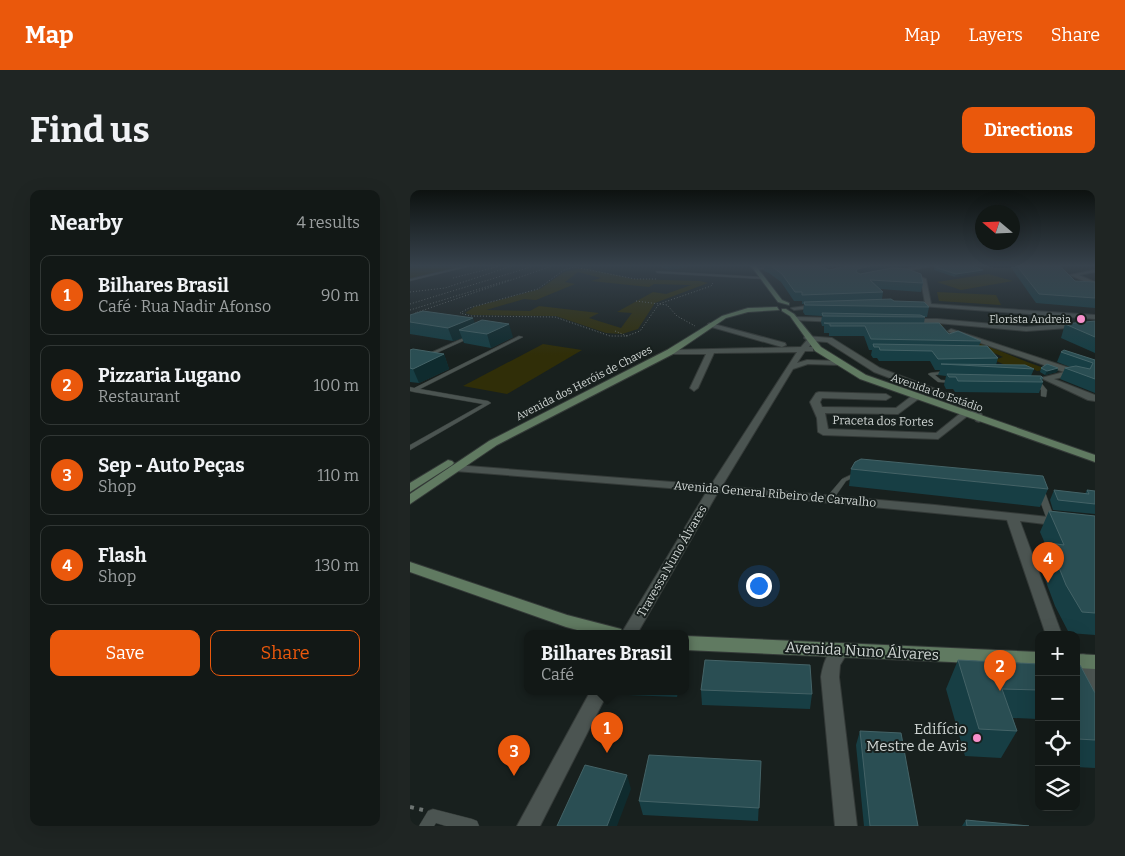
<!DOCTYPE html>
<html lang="en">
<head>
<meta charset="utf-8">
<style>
	body { margin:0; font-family:Bitter,serif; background:#1f2523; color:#f1f3f6 }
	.controls { position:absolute; right:15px; bottom:15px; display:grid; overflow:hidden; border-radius:10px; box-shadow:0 5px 20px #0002 }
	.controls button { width:45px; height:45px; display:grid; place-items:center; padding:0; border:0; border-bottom:1px solid #313735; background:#121816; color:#f1f3f6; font:25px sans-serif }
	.compass { position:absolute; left:565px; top:15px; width:45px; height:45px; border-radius:50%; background:#121816; box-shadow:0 5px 20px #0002; rotate:289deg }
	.you { position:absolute; left:348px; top:395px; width:18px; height:18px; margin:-12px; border:4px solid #fff; border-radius:50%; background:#1a73e8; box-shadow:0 0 0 8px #1a73e833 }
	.badge { display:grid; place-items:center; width:32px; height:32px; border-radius:50%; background:#ea580c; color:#fff; font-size:16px; font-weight:700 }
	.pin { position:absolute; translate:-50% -41px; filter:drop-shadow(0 1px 2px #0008) }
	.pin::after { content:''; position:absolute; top:26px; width:18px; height:15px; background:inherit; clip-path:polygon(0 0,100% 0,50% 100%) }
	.popup { position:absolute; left:114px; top:440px; width:165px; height:65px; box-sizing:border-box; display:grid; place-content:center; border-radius:10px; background:#121816; filter:drop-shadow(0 1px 4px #0005); font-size:16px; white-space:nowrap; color:#9ca0a1 }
	.popup b { font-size:19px; color:#f1f3f6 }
	.popup::after { content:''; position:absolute; left:50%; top:100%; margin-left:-10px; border:10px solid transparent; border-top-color:#121816 }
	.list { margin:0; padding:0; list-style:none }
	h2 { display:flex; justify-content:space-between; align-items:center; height:65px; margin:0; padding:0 20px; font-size:21px }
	h2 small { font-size:16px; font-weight:400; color:#9ca0a1 }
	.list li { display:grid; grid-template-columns:32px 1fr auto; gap:15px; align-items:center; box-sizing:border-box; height:80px; margin:0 10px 10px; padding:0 10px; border:1px solid #313735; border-radius:10px }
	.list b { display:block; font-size:19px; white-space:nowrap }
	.list p { margin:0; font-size:16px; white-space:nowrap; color:#9ca0a1 }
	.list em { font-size:16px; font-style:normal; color:#9ca0a1 }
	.actions { display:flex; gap:10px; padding:15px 20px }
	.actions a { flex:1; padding:11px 0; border:1px solid #ea580c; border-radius:10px; text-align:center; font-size:18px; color:#ea580c }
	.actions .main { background:#ea580c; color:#fff }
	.icon { flex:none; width:28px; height:28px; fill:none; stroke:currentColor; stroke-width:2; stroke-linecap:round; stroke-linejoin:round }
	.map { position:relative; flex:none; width:685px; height:636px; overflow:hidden; border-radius:10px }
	header { display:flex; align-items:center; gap:30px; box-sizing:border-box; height:70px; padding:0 25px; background:#ea580c; color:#fff }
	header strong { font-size:24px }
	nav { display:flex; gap:28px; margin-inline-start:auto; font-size:18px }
	.intro { display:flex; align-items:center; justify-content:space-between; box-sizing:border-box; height:120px; padding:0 30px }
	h1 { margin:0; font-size:35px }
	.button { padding:12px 22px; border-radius:10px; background:#ea580c; color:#fff; font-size:18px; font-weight:700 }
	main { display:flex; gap:30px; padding:0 30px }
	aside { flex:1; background:#121816; border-radius:10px; box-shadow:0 5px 20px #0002 }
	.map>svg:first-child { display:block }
</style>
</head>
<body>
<header>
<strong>Map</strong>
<nav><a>Map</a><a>Layers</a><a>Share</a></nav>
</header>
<div class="intro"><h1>Find us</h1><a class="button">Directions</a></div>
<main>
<aside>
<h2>Nearby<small>4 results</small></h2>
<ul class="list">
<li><span class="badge">1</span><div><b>Bilhares Brasil</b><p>Café · Rua Nadir Afonso</p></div><em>90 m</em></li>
<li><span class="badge">2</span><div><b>Pizzaria Lugano</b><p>Restaurant</p></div><em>100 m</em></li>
<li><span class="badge">3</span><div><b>Sep - Auto Peças</b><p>Shop</p></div><em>110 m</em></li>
<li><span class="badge">4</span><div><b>Flash</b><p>Shop</p></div><em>130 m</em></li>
</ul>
<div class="actions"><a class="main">Save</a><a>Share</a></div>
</aside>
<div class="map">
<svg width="685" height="636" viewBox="0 0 685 636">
	<rect width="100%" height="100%" fill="#18201e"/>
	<g fill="#302e08" fill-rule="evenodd">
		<polygon points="0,76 63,76 0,91"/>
		<path d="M166 79H179L223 89 290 91 298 93 245 113 228 139 212 144 196 143 146 126 62 125 55 123 64 117 130 99 154 82ZM168 82 191 88 181 91 239 97 244 94 281 95 256 104 243 102 207 122 222 123 211 138 179 128 189 123 129 116 120 121 76 120 114 109 126 110 165 94 155 92Z"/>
		<polygon points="578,84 603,91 551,100 527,92"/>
		<polygon points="527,102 586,105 591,115 529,111"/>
		<path d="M516 133 534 135 531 136 536 141C571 152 602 167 637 179L627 181 622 178 611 182 584 170 593 167Z"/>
		<polygon points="133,154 172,160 97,204 53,196"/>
	</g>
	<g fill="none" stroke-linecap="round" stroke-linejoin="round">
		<defs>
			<g id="lane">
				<polygon points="55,76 61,76 0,91 0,89"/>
				<polygon points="246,81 352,87 354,88 352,89 247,83"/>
				<polygon points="60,145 64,146 0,175 0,172"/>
				<polygon points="109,146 113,147 10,199 78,211 81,213 0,260 0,255 73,214 4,202 0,201 0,197 4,198"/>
				<polygon points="538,181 540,182 540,183 525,185 531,190 546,191 546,193 528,192 518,184 520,183"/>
				<polygon points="623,188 627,188 637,200 636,207 631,206 631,200 622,189"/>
				<polygon points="449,281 451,282 452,283 451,284 436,291 422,311 416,311 415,309 432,289"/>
				<polygon points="628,300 631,300 635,302 645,330 644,332 638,332 637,330 627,302"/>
				<polygon points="23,619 62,629 67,631 69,636 36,636 26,633 24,636 9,636 18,621"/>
			</g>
			<g id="street">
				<polygon points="380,76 345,80 342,78"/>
				<polygon points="509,76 521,76 498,81 516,89 521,114 685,125 685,129 498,115 500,112 515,113 511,91 488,81"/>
				<polygon points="684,80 684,82 669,85 685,92 685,96 660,85"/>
				<polygon points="411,114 413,117 384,120 381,118"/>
				<polygon points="385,127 427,128 430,130 427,132 383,130 383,128"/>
				<polygon points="497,129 527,129 616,137 672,133 675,135 672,137 616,141 527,133 495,132 494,131"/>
				<polygon points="300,133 375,153 376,155 372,157 298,136 298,134"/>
				<polygon points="541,139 672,182 673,184 669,186 663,185 644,189 685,205 685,211 678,210 631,188 654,182 539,142 538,141"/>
				<polygon points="395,146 422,148 470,178 557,211 568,217 574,229 569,232 566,231 561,221 551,215 464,182 417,152 403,151 399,157 403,157 403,161 395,161 387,173 397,170 429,171 433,173 429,175 398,174 383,179 312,296 525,315 685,332 685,340 610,331 652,445 636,445 597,330 308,302 227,444 211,444 297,301 45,281 39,278 45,275 301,295 387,162 304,163 288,198 284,201 280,198 296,164 260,164 256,162 260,160 391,157 397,150 394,148"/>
				<polygon points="409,202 476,204 481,207 476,210 412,208 410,212 412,217 486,218 503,205 511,207 488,224 415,223 418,239 526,243 552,222 555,221 560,224 528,249 413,245 408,242 407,228 400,212 406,203"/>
				<path d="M431 453 437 455 439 460 430 475 429 487 447 636H425L411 487C413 474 418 458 431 453Z"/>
				<polygon points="673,464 679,466 685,478 685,505 679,503 666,475 667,466"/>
				<polygon points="180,502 198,502 130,636 107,636"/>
			</g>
			<g id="secondary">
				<polygon points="341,76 346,76 372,110 379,113 379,115 368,112"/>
				<polygon points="367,117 369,120 338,122 316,128 263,164 87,255 0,314 0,304 79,251 257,160 312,126 338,118"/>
				<polygon points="372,119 376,119 384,124 411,157 456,185 685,265 685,272 450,189 405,161 380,126 372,121"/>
				<polygon points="38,270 42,271 44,273 42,275 0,302 0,293"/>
				<polygon points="0,372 157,425 211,439 213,444 182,444 156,437 0,382"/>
				<polygon points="276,446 629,462 629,476 276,460"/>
				<polygon points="666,464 685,465 685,479 666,478"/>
			</g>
		</defs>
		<use href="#lane" stroke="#343a38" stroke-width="1"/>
		<use href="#street" stroke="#343a38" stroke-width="2"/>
		<use href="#secondary" stroke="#343a38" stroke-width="2"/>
		<g stroke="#6d7472" stroke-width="1" stroke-dasharray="1 2" stroke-linecap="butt">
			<polyline points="43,88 90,76"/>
			<polyline points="246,89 225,89 164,77 154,80 128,99 59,118 50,123 61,126 145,127 200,146 217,146 230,141 249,114 301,96 303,94 301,92"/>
			<polyline points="0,102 35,98 102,76"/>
			<polyline points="226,111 257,115 267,126 285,136"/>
			<polyline points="0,114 124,76"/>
			<polyline points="0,120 99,90"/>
			<polyline points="9,124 5,123 142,76"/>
			<polyline points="205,141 217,146"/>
		</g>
		<polyline stroke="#6d7472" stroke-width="4" stroke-dasharray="4 5.5" stroke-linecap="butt" points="0,617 13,620"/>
		<use href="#lane" fill="#4b5451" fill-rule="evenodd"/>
		<use href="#street" fill="#4b5451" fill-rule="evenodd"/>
		<use href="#secondary" fill="#607a61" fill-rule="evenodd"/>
	</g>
	<g fill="#173e44">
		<polygon points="249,76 277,76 277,77 258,80"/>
		<polygon points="354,76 428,76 416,79 419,80 494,77 488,78 513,93 511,102 470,99 473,102 472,109 519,117 517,127 514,127 515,127 514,133 539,144 571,151 569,156 588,168 586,175 624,179 621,186 633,188 632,190 633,192 629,203 545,202 543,199 536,199 534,195 536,186 528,185 530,180 525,180 520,171 469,171 467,168 463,168 461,165 462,160 459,160 454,146 419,146 419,143 414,143 414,136 412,136 411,132 412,126 395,125 393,122 394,114 392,114 392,111 384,111 371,92 359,83 354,81"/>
		<polygon points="600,76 650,76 665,91 685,92 685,118 626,113"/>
		<polygon points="524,77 573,80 572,82 545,87 524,80"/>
		<polygon points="0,125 65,133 103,147 81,158 54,153 52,148 43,151 0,144"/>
		<polygon points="685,131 685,163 651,148 655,134"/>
		<polygon points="0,160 34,164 39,179 9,193 0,192"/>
		<polygon points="651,162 685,170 685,203 650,189 655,178 660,177 647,172"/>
		<polygon points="631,178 648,178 647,182 635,185 630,182"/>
		<polygon points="441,279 638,299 630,317 439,296"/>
		<polygon points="644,300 675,304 677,300 685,301 685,324 643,320 640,310"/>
		<polygon points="639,321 685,326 685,445 659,443 645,416 632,381 630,373 637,358 630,342"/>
		<polygon points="548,470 629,474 629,530 628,529 603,528 607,541 591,568 555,566 536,499"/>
		<polygon points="666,475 685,503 685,578 666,577"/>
		<polygon points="291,500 402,504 400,519 292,515"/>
		<polygon points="217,502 268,502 267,507 218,505"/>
		<polygon points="450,541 508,636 454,636 446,555"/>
		<polygon points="351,571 348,631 233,625 229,611"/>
		<polygon points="556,630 619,636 552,636"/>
	</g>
	<g fill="#0f2b2e">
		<polygon points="263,76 277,76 277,77 258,80 258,77"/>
		<polygon points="407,76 428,76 408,81"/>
		<polygon points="460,76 494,76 494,77 446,87 447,79"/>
		<polygon points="573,80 572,82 545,87 546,84"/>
		<polygon points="63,128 68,141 49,140 52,148 43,151 38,138"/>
		<polygon points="99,134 103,147 81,158 77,144"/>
		<polygon points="34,164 39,179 9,193 3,179"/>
		<polygon points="648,178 647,182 635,185 637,181"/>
		<polygon points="217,585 221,599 207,636 197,636"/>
	</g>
	<g fill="#2a4e53" stroke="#446367">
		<polygon points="361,76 409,76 419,80 437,76 460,76 447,79 446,82 450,84 482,78 497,79 511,84 513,93 460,90 473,102 392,105 392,102 385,102 372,84"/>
		<polygon points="529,76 562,76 573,80 546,84 524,77"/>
		<polygon points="607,76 650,76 665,91 685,92 685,108 629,104"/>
		<polygon points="481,109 484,111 514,112 519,117 395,115 394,112"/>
		<polygon points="13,121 63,128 38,138 0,132 0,125"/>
		<polygon points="412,123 510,125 515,127 413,126"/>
		<polygon points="72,130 99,134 77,144 49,140"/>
		<polygon points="685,131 685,147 655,134"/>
		<polygon points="414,133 529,133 539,144 548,141 571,151 461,149 455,136 420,136 420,134"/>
		<polygon points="463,154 577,156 588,168 528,169 522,161 470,160 469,157 464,157"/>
		<polygon points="3,159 34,164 3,179 0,178 0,160"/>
		<polygon points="654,160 685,170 685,189 655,178 666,176 680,179 683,173 651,162"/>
		<polygon points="531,174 615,175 624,179"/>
		<polygon points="637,174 648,178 637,181 631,178"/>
		<polygon points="537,184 631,186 633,188 630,188 633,192 548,191 546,187 539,187"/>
		<polygon points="451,269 633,286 638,299 441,279 445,272"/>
		<polygon points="644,300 679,304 677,300 685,301 685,314 648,310"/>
		<polygon points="639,321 685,326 685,423 672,422 656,395 642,360 639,353 654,355"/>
		<polygon points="295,470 400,475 402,504 291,500"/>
		<polygon points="548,470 629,474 629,500 592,499 607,541 569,539"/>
		<polygon points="666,475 670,475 685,503 685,550 668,549 666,544"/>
		<polygon points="450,541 491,543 508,636 460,636"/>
		<polygon points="239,565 351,571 349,618 229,611"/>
		<polygon points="175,575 217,585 197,636 147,636"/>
		<polygon points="556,630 619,636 557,636"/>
	</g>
	<linearGradient id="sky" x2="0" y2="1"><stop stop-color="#0d1210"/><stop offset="0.46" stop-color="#37424c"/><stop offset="1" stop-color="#37424c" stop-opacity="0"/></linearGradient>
	<rect width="685" height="165" fill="url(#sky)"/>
	<g fill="#f890cc" stroke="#18201e" stroke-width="2">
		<circle cx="671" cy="129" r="5"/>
		<circle cx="567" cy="548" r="5"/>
	</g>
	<g text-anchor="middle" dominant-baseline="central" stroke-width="4" stroke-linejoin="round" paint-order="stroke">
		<g font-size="11" fill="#ced4d2" stroke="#18201e" text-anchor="end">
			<text x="661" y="129">Florista Andreia</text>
		</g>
		<g font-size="11" fill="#ced4d2" stroke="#18201e">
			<text transform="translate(174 193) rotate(-27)">Avenida dos Heróis de Chaves</text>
			<text transform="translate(527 203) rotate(19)">Avenida do Estádio</text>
		</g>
		<g font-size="12" fill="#ced4d2" stroke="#18201e">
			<text transform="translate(473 231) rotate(1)">Praceta dos Fortes</text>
			<text transform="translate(365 304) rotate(5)">Avenida General Ribeiro de Carvalho</text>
			<text transform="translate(262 371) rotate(-60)">Travessa Nuno Álvares</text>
		</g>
		<g font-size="15" fill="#ced4d2" stroke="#18201e">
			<text transform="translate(452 461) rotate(3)">Avenida Nuno Álvares</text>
		</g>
		<g font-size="15" fill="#ced4d2" stroke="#18201e" text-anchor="end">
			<text x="557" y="539">Edifício<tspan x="557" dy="17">Mestre de Avis</tspan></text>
		</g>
	</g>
</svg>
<div class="controls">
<button>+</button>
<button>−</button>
<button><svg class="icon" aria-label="locate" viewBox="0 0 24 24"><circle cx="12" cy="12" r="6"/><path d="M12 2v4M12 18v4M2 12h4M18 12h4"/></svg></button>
<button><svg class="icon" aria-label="layers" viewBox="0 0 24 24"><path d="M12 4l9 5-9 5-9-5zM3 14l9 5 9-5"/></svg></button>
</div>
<svg class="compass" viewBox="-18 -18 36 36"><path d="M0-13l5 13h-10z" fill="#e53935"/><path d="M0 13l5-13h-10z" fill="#9ca0a1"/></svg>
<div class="you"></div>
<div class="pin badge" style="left:197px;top:563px">1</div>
<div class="popup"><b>Bilhares Brasil</b>Café</div>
<div class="pin badge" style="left:590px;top:501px">2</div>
<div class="pin badge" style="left:104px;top:586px">3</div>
<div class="pin badge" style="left:638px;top:393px">4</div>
</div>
</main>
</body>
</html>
